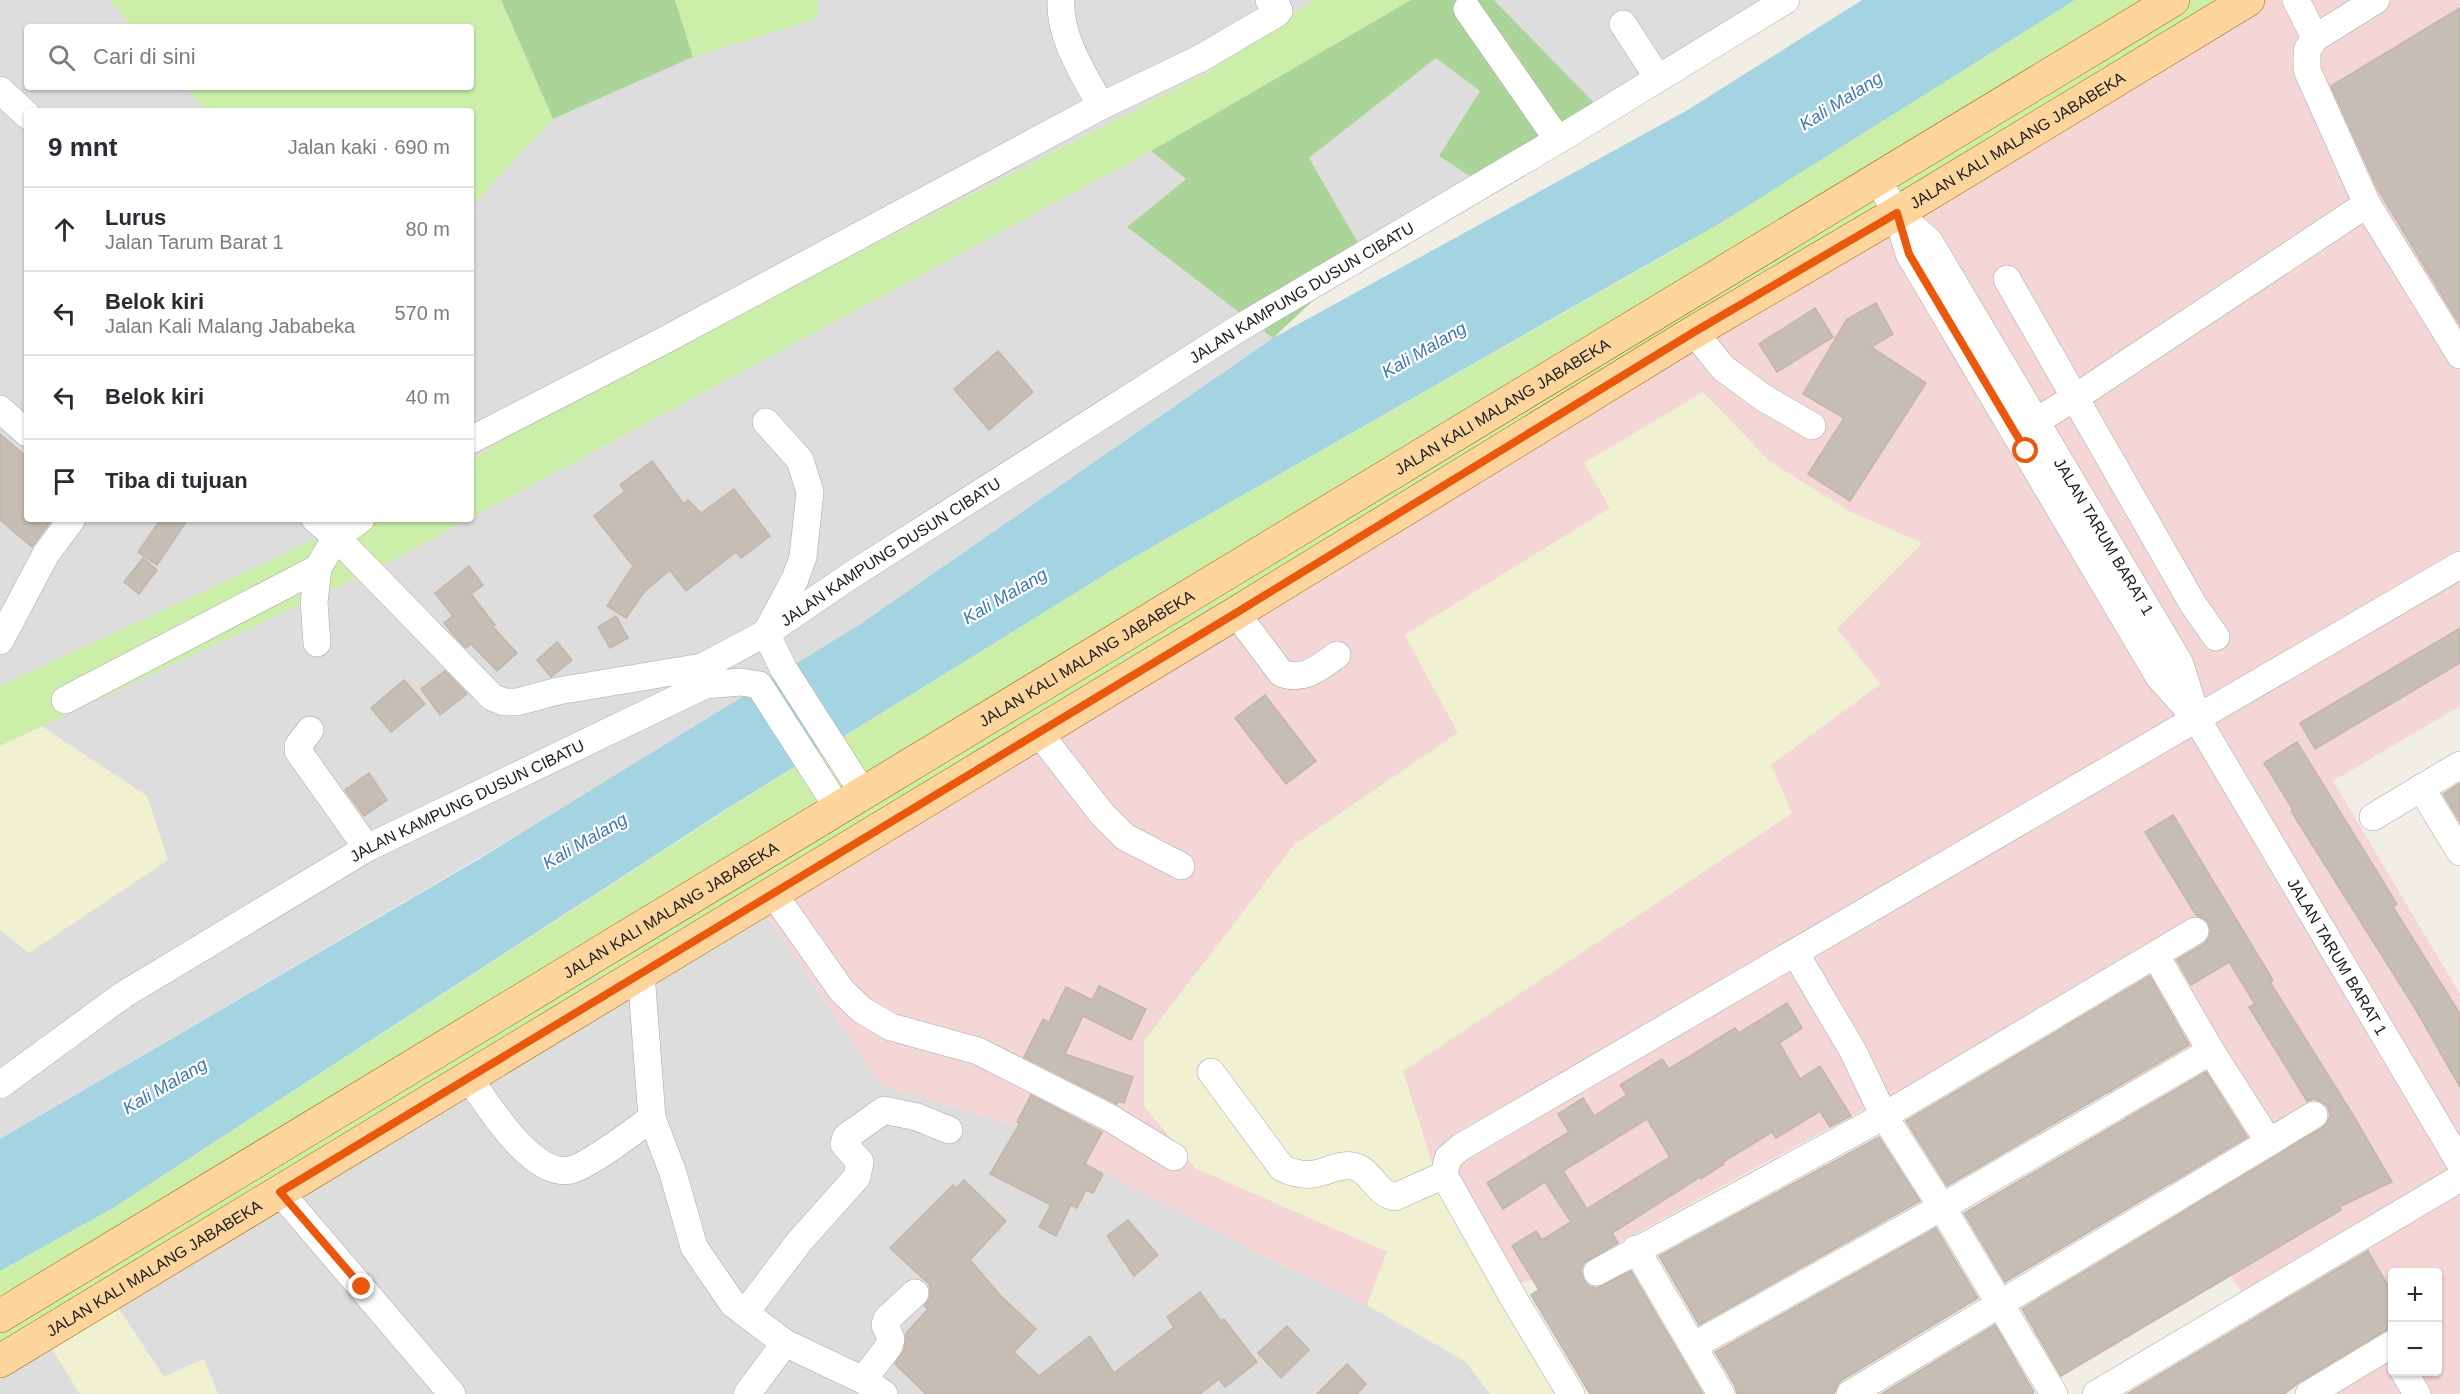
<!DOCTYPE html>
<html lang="id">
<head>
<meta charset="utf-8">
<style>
	body { margin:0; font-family:Arial,sans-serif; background:#f7f7f7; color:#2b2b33 }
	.controls { position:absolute; right:18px; bottom:18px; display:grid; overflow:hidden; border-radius:6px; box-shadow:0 2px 4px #0004 }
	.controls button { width:54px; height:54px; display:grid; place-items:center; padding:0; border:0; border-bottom:2px solid #e1e1e2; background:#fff; color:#2b2b33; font:30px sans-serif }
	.stop { position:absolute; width:18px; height:18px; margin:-14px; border:4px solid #ea580c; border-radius:50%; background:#fff }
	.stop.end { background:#ea580c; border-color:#fff; box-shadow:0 2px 6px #0008 }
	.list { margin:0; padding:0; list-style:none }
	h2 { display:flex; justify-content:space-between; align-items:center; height:78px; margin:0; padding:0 24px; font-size:26px }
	h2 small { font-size:20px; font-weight:400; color:#7c7c81 }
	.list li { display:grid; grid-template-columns:39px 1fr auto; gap:18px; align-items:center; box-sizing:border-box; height:84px; padding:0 24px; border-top:2px solid #e1e1e2 }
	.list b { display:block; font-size:22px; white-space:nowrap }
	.list p { margin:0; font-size:20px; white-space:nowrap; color:#7c7c81 }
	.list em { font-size:20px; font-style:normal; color:#7c7c81 }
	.icon { flex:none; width:33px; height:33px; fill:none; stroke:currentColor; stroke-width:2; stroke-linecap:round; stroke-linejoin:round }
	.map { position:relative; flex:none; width:2460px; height:1394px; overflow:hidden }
	.search { position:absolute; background:#fff; box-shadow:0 2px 4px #0004; left:24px; top:24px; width:450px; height:66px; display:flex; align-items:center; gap:15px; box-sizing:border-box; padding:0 21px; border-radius:6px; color:#7c7c81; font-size:22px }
	.panel { position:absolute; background:#fff; box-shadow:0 2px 4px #0004; left:24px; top:108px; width:450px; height:414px; border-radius:6px }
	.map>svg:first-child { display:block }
</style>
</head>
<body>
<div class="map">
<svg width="2460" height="1394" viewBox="0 0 2460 1394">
	<rect width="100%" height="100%" fill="#f1eee6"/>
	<g fill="#dedddd">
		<polygon points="0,0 109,0 133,27 27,27 27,87 185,87 206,111 27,111 27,519 359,519 0,686"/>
		<polygon points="817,0 1314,0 1208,72 515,430 471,461 471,207 553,119 693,57 818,18"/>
		<polygon points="1494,0 1791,0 1602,111"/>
		<polygon points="1436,57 1480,91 1439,156 1485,186 1364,253 1309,158"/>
		<polygon points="1151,151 1186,179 1127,227 1273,338 813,657 676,742 0,1139 0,930 29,953 147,796 40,725 386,564"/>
		<polygon points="757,903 883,1086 1016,1126 1107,1172 1263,1256 1367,1305 1465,1361 1490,1394 218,1394 204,1359 164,1377 110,1295"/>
		<polygon points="43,1335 80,1394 0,1394 0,1361"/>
	</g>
	<path fill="#f3d6d5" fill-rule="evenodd" d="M2246 0H2460V706L2333 781 2460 994V1394H2310L2052 1010 1753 1169 1588 1260 1526 1282 1498 1284 1434 1170 1403 1071 1791 814 1771 765 1880 684 1837 629 1922 544 1849 511 1769 461 1703 392 1610 508 1405 635 1458 733 1294 845 1195 1168 1388 1252 1367 1305 1263 1256 1016 1126 883 1086 757 903ZM2392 1272H2438V1372H2392Z"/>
	<g fill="#eff1d0">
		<polygon points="1703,392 1769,461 1849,511 1922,543 1837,629 1880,684 1771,765 1792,813 1403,1071 1434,1170 1562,1394 1490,1394 1465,1361 1367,1305 1387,1251 1195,1168 1144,1106 1144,1041 1294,845 1458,733 1405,635 1610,508 1584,463"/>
		<polygon points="40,725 147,796 168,860 29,953 0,930 0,746"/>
		<polygon points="110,1295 163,1377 204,1359 218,1394 80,1394 43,1335"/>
	</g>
	<g fill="#cbefa9">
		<polygon points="109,0 501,0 553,119 471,207 471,111 206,111 185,87 471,87 471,27 133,27"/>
		<polygon points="675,0 817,0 819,18 693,57"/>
		<polygon points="1314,0 1411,0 1151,151 471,518 471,461 515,430 1208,72"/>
		<polygon points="2075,0 2248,0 0,1361 0,1271 113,1208 742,800 1122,564 1671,252"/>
		<polygon points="359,519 469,519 386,564 0,746 0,686"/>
	</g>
	<g fill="#aad498">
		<polygon points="501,0 675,0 693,57 553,119"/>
		<polygon points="1411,0 1494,0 1602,111 1485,186 1439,156 1480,91 1436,58 1309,158 1364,253 1273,338 1127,227 1186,179 1151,151"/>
	</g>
	<polygon fill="#a4d4e2" points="1862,0 2075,0 1722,222 1122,564 725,810 113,1208 0,1271 0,1139 479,859 859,625 1273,338 1686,111"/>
	<g fill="#c6bdb5" stroke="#c5b4a7" stroke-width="1.5" fill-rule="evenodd">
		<polygon points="2460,8 2460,325 2377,188 2331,86"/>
		<polygon points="1876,303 1893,334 1871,347 1926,383 1850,501 1808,474 1844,418 1803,394 1847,319"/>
		<polygon points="1815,308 1833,337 1777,372 1759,344"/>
		<polygon points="998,351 1033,392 989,430 954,389"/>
		<polygon points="0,434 27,457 27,519 52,519 32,547 0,520"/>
		<polygon points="652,461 684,504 688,500 701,513 734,489 770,536 741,558 736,552 686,591 670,570 645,591 626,618 607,606 633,566 594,516 625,491 620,485"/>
		<polygon points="161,519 188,519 157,565 138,552"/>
		<polygon points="143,558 157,570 139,594 124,582"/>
		<polygon points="469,566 483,585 471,594 495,625 493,627 517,653 497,671 471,644 466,648 452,633 444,623 453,616 435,593"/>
		<polygon points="616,616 628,638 610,648 598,627"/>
		<polygon points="2460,628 2460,663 2315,749 2300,723"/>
		<polygon points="557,642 572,660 551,677 537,660"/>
		<polygon points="445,671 467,694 440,715 421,689"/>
		<polygon points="404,680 425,704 391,732 371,708"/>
		<polygon points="1265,695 1316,761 1286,784 1235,718"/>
		<polygon points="2297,742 2397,904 2393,907 2460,1014 2460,1087 2413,1005 2291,811 2293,810 2264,763"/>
		<polygon points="369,773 387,800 364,816 345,790"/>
		<polygon points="2460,783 2460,822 2443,794"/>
		<polygon points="2173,815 2273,980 2270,982 2353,1115 2392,1182 2339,1207 2341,1210 2061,1376 2022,1309 2322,1128 2327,1123 2330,1115 2328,1107 2322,1102 2314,1099 2307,1101 2249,1007 2255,1004 2229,962 2191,985 2177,960 2204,944 2209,938 2211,930 2208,922 2203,918 2196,915 2145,832"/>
		<polygon points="2150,976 2189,1045 1947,1186 1906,1121"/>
		<polygon points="1099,986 1146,1009 1131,1040 1083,1016 1065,1054 1133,1077 1124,1103 1118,1101 1117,1104 1024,1057 1043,1019 1049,1022 1066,987 1092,1000"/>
		<path d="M1787 1003 1802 1028 1779 1043 1800 1079 1820 1066 1851 1116 1830 1127 1820 1111 1776 1138 1772 1132 1723 1162 1724 1164 1701 1179 1700 1177 1612 1233 1618 1243 1584 1263 1581 1271 1584 1280 1589 1286 1597 1288 1631 1271 1703 1394H1590L1531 1295 1539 1290 1512 1246 1536 1231 1542 1240 1571 1222 1545 1182 1503 1209 1487 1183 1569 1132 1558 1114 1583 1098 1594 1116 1627 1095 1620 1085 1662 1059 1669 1069 1735 1028 1739 1033ZM1647 1119 1670 1157 1587 1209 1563 1171Z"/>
		<polygon points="2206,1072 2247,1137 2005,1282 1964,1213"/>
		<polygon points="1031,1095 1102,1132 1085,1164 1103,1174 1093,1193 1086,1190 1077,1208 1071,1205 1056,1236 1039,1227 1051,1205 990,1174 1020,1123 1017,1122"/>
		<polygon points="1879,1137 1920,1201 1699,1325 1659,1256"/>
		<polygon points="964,1180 1006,1221 970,1260 1001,1296 1036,1329 1014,1352 1039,1376 1090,1336 1114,1373 1174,1327 1167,1317 1200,1292 1221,1321 1224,1319 1257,1362 1225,1387 1219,1379 1200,1394 926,1394 895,1364 904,1350 906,1333 928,1309 924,1306 930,1298 930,1289 929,1284 890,1248 953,1185 956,1188"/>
		<polygon points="1128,1220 1158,1255 1134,1276 1107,1236"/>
		<polygon points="1936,1228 1978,1298 1842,1380 1837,1386 1834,1394 1737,1394 1735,1386 1715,1352"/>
		<polygon points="2368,1251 2392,1293 2392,1328 2384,1331 2301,1381 2284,1394 2127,1394"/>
		<polygon points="1995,1325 2034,1392 2031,1394 1881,1394"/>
		<polygon points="1287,1326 1309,1350 1281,1378 1258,1353"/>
		<polygon points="1347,1364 1366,1384 1357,1394 1317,1394"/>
	</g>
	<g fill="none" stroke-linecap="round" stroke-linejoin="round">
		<defs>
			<g id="minor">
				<path d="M1061 0C1059 38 1084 74 1101 106"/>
				<polyline points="2296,0 2315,38"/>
				<polyline points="2376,0 2315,38 2307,50 2307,70 2367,204 2460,355"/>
				<polyline points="1467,9 1558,140"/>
				<polyline points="1623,24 1658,78"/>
				<polyline points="0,90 27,115"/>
				<path id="s1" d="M1877 179 1897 213 1909 254 2159 677 2197 719 2460 1163"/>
				<path id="s2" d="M1897 213 1929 241 2180 664 2194 709"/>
				<polyline points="2007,279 2193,604 2216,637"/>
				<polyline points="1694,332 1723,368 1764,398 1812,426"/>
				<polyline points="0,409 27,433"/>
				<polyline points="2036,421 2076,397 2367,204"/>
				<polyline points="766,422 800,460 810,492 803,557 795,579 766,633 783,668 863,793"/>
				<polyline points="471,440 663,341 1101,106 1201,58 1276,14 1279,11 1277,6 1269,0"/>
				<polyline points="315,519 336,537 492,697 504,702 517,702 558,691 702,667"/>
				<path d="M1236 613 1281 673C1303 682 1319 668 1337 655"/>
				<polyline points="0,641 46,554 72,519"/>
				<polyline points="317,643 314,602 318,568 336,537 361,519"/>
				<polyline points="705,685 741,682 759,685 838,808"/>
				<polyline points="65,700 318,568"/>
				<polyline points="310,730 298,746 298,751 367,848"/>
				<polyline points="1039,733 1102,814 1125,837 1181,866"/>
				<polyline points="2421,788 2460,852"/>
				<polyline points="2373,817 2460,765"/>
				<polyline points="773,893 842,991 862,1010 891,1027 978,1051 1110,1118 1174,1157"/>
				<polyline points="1794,954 1800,961 1853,1051 1884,1116 1942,1207 2054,1394"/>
				<polyline points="2156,956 2211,1051 2269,1142"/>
				<polyline points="641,973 652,1118 673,1173 694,1247 733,1304 785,1343 863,1380 884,1394"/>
				<path d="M1211 1072 1282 1168C1293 1173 1303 1176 1314 1174 1327 1172 1342 1162 1356 1167 1373 1173 1376 1194 1395 1197L1444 1175"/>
				<path d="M469 1078C488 1105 535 1183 574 1169 597 1160 631 1133 652 1118"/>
				<path id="s3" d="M0 1085 123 995 367 848 705 685 702 667 766 633 850 576 1236 330 1558 140 1786 0"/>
				<polyline points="280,1192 452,1394"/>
				<polyline points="1636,1249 1721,1394"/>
				<polyline points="1597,1272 1884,1116 2195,931"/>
				<polyline points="745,1313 799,1242 857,1177 860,1162 844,1144 846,1137 884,1110 917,1117 949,1130"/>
				<polyline points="1693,1346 1942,1207 2211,1051"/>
				<polyline points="2404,1372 2417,1394"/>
				<polyline points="863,1380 889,1346 891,1339 885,1325 887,1319 915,1293"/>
				<polyline points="747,1394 785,1343"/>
				<polyline points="1571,1394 1514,1299 1444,1175 1448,1158 1461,1147 2460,565"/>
				<polyline points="1850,1394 2314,1115"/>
				<polyline points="2096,1394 2460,1178"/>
				<polyline points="2309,1394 2392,1344"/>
			</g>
			<g id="major">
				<path id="s4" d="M0 1316 2173 0"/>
				<path id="s5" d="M0 1361 1236 613 1694 332 1897 213 2248 0"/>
			</g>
		</defs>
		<use href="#minor" stroke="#a7a7a7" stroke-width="28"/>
		<use href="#major" stroke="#9d6900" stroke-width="34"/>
		<use href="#minor" stroke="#fff" stroke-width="27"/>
		<use href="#major" stroke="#ffd59e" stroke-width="33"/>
	</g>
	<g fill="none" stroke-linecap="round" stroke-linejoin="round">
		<polyline stroke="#ea580c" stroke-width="8" points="362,1287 280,1192 1236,613 1694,332 1897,213 1909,254 2026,451"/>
	</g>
	<g text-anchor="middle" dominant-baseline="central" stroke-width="4.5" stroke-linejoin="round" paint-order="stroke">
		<g font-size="16" fill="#202020" stroke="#fff">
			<text stroke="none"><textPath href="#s5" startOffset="2358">JALAN KALI MALANG JABABEKA</textPath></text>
			<text stroke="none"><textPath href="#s3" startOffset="1538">JALAN KAMPUNG DUSUN CIBATU</textPath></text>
			<text stroke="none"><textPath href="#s4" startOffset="1756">JALAN KALI MALANG JABABEKA</textPath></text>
			<text stroke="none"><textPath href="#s2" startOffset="386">JALAN TARUM BARAT 1</textPath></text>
			<text stroke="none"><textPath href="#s3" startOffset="1052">JALAN KAMPUNG DUSUN CIBATU</textPath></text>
			<text stroke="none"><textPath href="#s4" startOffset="1270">JALAN KALI MALANG JABABEKA</textPath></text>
			<text stroke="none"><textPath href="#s3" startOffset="548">JALAN KAMPUNG DUSUN CIBATU</textPath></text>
			<text stroke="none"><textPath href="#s4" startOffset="784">JALAN KALI MALANG JABABEKA</textPath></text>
			<text stroke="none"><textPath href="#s1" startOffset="906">JALAN TARUM BARAT 1</textPath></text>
			<text stroke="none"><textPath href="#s5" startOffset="180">JALAN KALI MALANG JABABEKA</textPath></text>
		</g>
		<g font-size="18" font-style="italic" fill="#4179b0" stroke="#fff">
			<text transform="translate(1841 101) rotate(-32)">Kali Malang</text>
			<text transform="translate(1424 350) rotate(-30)">Kali Malang</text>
			<text transform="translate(1005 596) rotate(-30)">Kali Malang</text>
			<text transform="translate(585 841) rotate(-30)">Kali Malang</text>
			<text transform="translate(165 1086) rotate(-30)">Kali Malang</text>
		</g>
	</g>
</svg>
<div class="controls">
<button>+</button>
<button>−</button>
</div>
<div class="stop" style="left:2026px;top:451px"></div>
<div class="stop end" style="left:362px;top:1287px"></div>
<div class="search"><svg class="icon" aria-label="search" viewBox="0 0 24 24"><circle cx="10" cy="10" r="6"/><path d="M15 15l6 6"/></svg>Cari di sini</div>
<section class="panel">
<h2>9 mnt<small>Jalan kaki · 690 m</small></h2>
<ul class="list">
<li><svg class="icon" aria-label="ahead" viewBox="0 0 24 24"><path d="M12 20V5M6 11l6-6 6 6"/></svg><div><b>Lurus</b><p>Jalan Tarum Barat 1</p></div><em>80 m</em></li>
<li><svg class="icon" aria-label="left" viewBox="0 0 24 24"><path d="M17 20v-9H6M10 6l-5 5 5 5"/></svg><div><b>Belok kiri</b><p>Jalan Kali Malang Jababeka</p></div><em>570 m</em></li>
<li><svg class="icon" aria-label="left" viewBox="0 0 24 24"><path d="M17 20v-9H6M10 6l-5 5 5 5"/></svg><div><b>Belok kiri</b></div><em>40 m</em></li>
<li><svg class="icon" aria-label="arrive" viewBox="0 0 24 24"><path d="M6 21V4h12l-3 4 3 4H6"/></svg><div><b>Tiba di tujuan</b></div></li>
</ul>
</section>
</div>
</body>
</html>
